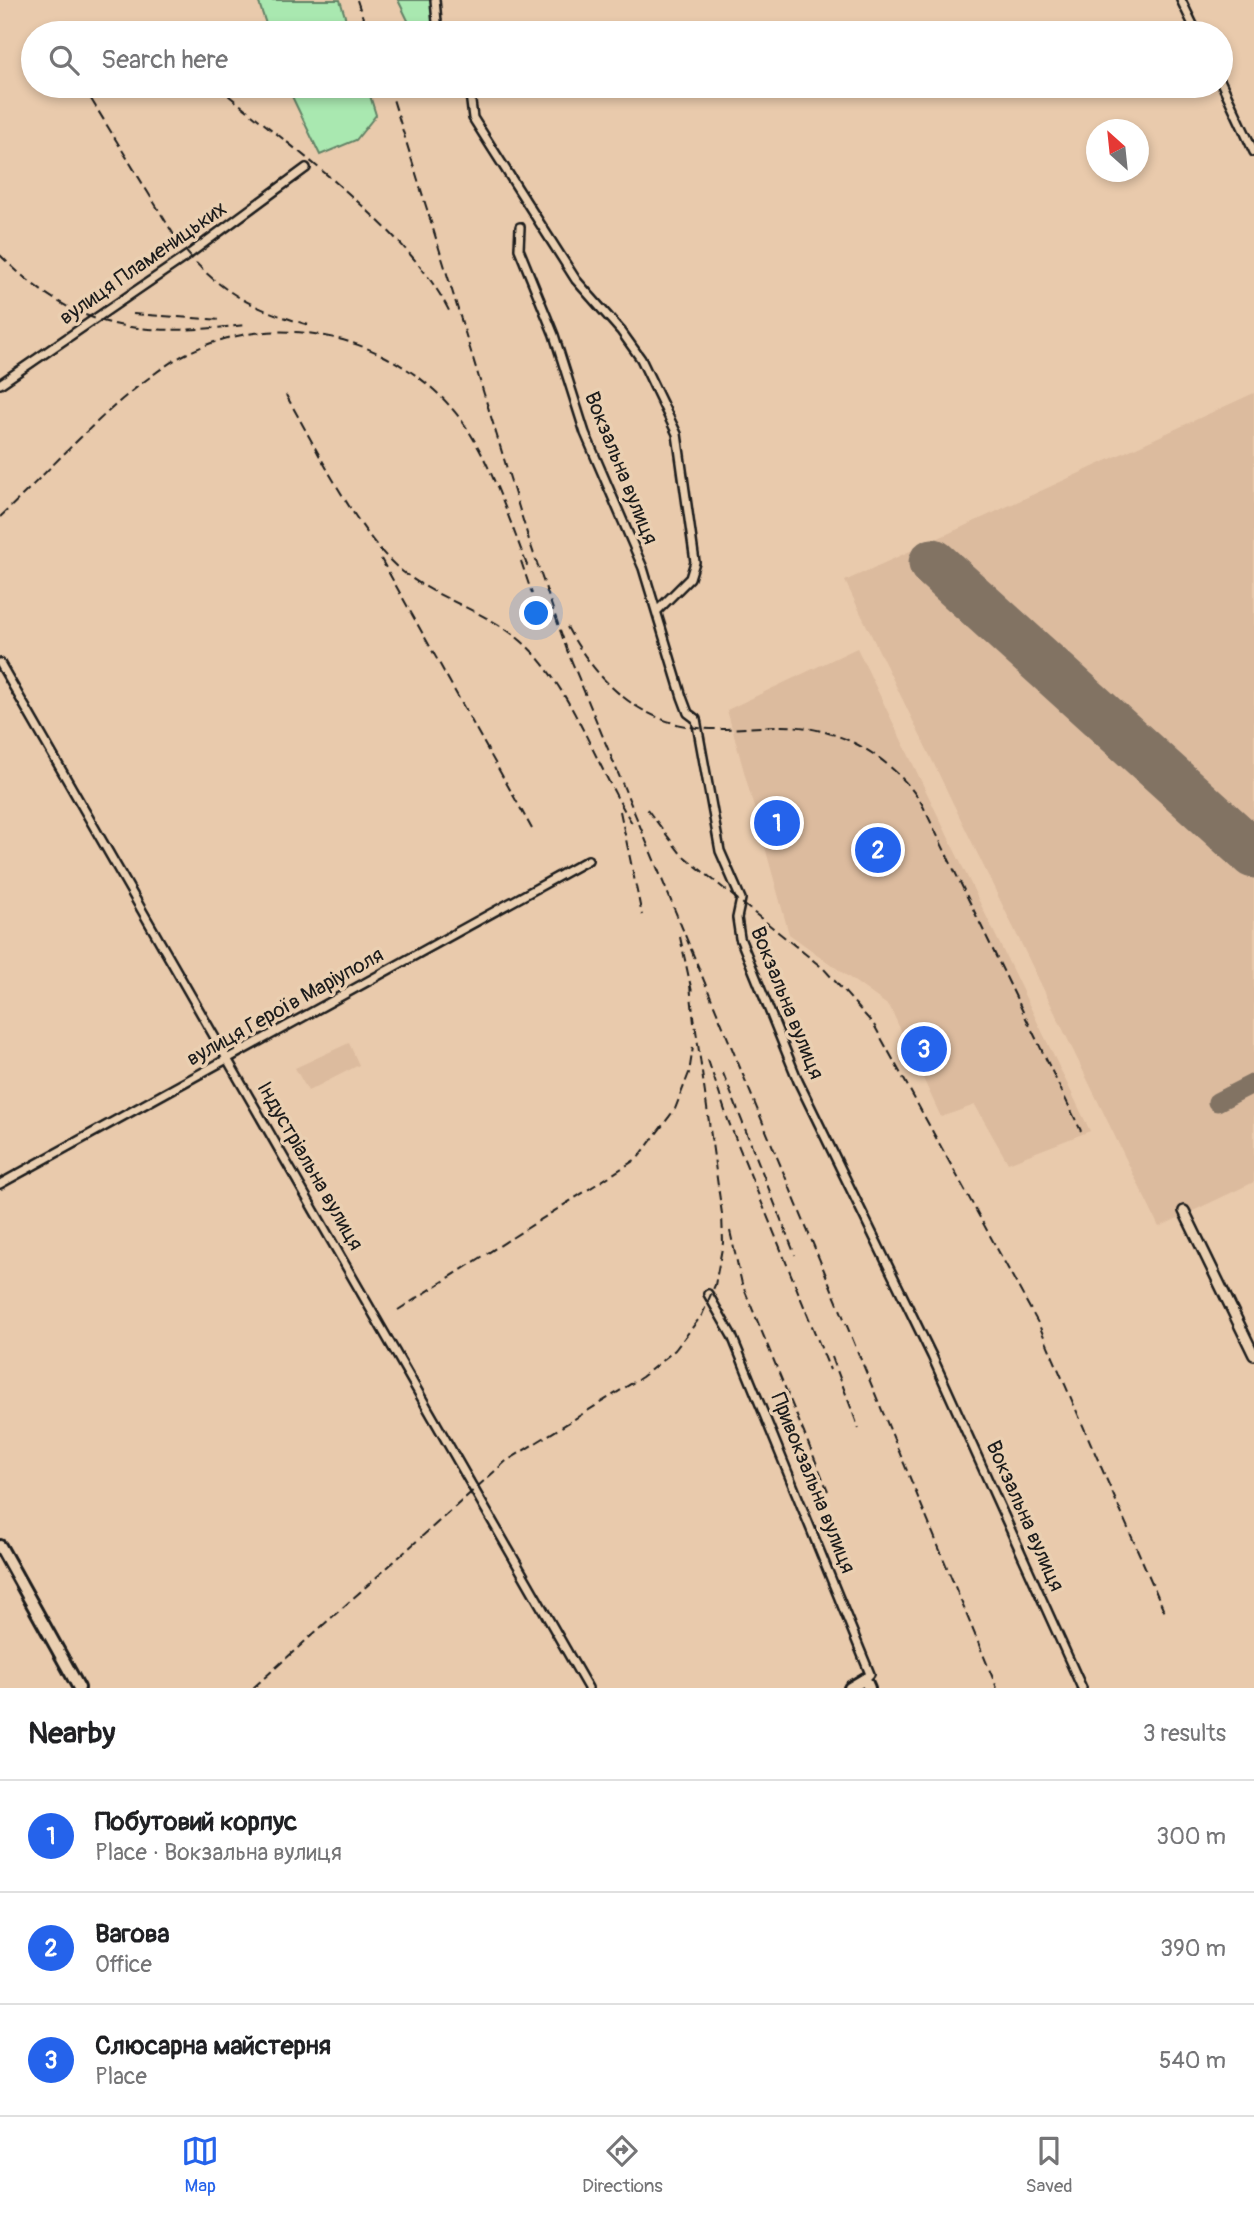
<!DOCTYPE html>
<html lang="en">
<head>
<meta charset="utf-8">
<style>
	body { margin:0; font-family:Pangolin,sans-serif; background:#f6f6f6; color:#202124 }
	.compass { position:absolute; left:1086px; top:119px; width:63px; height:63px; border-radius:50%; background:#fff; box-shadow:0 4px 10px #0003; rotate:333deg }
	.you { position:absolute; left:537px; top:614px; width:24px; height:24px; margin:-18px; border:5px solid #fff; border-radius:50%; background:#1a73e8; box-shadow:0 0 0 10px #1a73e833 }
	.badge { display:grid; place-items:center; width:46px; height:46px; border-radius:50%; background:#2563eb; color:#fff; font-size:23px; font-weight:700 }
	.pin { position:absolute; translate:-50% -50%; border:4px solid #fff; box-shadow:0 2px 7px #0006 }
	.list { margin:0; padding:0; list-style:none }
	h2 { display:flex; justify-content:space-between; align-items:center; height:91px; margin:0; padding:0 28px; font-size:30px }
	h2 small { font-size:23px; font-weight:400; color:#757577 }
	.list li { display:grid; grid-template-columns:46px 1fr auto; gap:21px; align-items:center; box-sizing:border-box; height:112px; padding:0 28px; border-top:2px solid #e0e0e0 }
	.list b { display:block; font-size:26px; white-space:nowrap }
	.list p { margin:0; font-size:23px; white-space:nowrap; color:#757577 }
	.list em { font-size:23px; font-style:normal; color:#757577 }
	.icon { flex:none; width:38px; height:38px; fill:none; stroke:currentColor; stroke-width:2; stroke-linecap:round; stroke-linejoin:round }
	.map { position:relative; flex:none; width:1254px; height:1688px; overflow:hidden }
	.search { position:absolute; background:#fff; box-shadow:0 4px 10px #0003; left:21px; right:21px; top:21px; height:77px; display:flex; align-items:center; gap:18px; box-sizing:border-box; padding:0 24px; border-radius:38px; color:#757577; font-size:26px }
	.sheet { height:427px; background:#fff }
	nav { display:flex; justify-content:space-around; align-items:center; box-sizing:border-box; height:98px; border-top:2px solid #e0e0e0; background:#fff; font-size:19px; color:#757577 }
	nav a { display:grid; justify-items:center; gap:4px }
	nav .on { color:#2563eb }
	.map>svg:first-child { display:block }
</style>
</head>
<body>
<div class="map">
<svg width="1254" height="1688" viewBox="0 0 1254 1688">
	<rect width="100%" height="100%" fill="#e9caac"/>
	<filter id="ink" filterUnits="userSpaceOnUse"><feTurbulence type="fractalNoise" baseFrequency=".0143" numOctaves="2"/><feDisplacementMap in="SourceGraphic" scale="14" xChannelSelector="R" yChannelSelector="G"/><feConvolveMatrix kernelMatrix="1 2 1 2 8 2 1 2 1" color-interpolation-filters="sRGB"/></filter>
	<g filter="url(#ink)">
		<g fill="#dcbb9e">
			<polygon points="1254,393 1254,1182 1159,1227 845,581"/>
			<polygon points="857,648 1090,1131 1008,1163 975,1105 941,1117 890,1007 789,934 727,710"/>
			<polygon points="349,1043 359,1065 308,1091 295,1068"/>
		</g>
		<g fill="#a9e8b0" stroke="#628266" stroke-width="2">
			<polygon points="258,0 340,0 350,33 269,33"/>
			<polygon points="398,0 436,0 438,33 414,33"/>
			<polygon points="287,86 367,86 376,115 356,140 320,155"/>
		</g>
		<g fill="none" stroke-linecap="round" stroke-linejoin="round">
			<polyline stroke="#827364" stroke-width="19" points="1217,1102 1254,1083"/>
			<polyline stroke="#827364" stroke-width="49" points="933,563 1254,854"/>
			<defs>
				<g id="minor">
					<polyline points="435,0 438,33"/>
					<polyline points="1181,0 1197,33"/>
					<polyline points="1221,82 1254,152"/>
					<polyline points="469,86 473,118 576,280 621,331 641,359 677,434 695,562 690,578 657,611"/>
					<polyline points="520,227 519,249 554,335 585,433 643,568 682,697 688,713 696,719 720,851 741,899 737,918 740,938 798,1081 932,1356 1082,1688"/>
					<polyline points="0,384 188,255 306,168"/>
					<polyline points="0,663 588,1688"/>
					<polyline points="0,1184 588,860"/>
					<polyline points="708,1294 732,1336 870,1674 865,1679"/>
				</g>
				<polyline id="tertiary" points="1184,1211 1254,1355"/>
				<g id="primary">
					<polyline points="0,1546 79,1688"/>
					<polyline points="850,1688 865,1679 869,1688"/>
				</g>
			</defs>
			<use href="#minor" stroke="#1c1c1c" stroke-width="12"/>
			<use href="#tertiary" stroke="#1c1c1c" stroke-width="14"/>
			<use href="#primary" stroke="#1c1c1c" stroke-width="16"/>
			<use href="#minor" stroke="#eacfb1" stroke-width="7"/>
			<use href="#tertiary" stroke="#eacfb1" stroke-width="9"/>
			<use href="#primary" stroke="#eacfb1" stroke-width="10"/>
			<g stroke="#1c1c1c" stroke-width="2" stroke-dasharray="10 5" stroke-linecap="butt">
				<polyline points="357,0 368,33"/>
				<path d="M83 86 177 240C215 291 254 310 313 326"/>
				<path d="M217 86C288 145 413 232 451 315"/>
				<polyline points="389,86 529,540 567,650 997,1688"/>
				<path d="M0 255C79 334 141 336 246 325"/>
				<polyline points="133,314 222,320"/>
				<path d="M286 395C315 445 359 538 403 572 446 605 501 614 537 657 579 707 598 769 632 823"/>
				<path d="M0 517C53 467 104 408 164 367 258 302 395 330 462 421 493 465 509 521 529 570"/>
				<polyline points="381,559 532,829"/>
				<polyline points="521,561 532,594"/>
				<path d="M567 627C593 674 627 712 681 725 714 733 745 727 778 726 837 725 891 755 922 804L1081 1131"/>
				<polyline points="647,809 681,854 824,969 874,1025 1038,1323 1166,1615"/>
				<polyline points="620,811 642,915"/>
				<polyline points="680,937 692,992"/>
				<polyline points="690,985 694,1023"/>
				<polyline points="708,1060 728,1120 830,1370"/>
				<polyline points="723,1073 795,1255"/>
				<polyline points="730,1231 742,1284 828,1491"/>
				<polyline points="398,1310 638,1158 675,1109 689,1073 693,1047"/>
				<polyline points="832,1357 859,1429"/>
				<polyline points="253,1688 505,1462 642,1377 675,1350 702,1315 715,1285 723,1243 722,1214 694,1016"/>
			</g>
		</g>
	</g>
	<g text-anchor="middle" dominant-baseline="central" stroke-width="7" stroke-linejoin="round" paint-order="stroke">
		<g font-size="21" fill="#1c1c1c" stroke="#eacfb1">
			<text transform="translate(143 263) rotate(-35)">вулиця Пламеницьких</text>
			<text transform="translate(621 468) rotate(68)">Вокзальна вулиця</text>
			<text transform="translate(787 1003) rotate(68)">Вокзальна вулиця</text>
			<text transform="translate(285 1007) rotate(-29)">вулиця Героїв Маріуполя</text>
			<text transform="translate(310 1166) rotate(60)">Індустріальна вулиця</text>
			<text transform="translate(813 1483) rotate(68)">Привокзальна вулиця</text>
			<text transform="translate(1025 1516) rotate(66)">Вокзальна вулиця</text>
		</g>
	</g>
</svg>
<svg class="compass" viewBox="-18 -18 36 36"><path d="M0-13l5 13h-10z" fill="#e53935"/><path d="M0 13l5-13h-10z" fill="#757577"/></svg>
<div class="you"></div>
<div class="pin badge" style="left:777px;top:823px">1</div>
<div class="pin badge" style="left:878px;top:850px">2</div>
<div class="pin badge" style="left:924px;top:1049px">3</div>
<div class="search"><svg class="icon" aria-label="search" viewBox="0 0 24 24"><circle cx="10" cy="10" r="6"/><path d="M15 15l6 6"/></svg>Search here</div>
</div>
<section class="sheet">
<h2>Nearby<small>3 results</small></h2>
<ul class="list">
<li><span class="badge">1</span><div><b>Побутовий корпус</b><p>Place · Вокзальна вулиця</p></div><em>300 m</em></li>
<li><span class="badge">2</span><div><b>Вагова</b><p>Office</p></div><em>390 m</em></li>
<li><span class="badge">3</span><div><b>Слюсарна майстерня</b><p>Place</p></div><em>540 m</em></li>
</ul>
</section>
<nav>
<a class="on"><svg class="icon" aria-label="map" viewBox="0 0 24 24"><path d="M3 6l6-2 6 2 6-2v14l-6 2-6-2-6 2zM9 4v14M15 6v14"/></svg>Map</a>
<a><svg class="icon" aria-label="directions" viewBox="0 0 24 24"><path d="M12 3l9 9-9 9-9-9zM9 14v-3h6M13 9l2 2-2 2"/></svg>Directions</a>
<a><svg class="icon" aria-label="saved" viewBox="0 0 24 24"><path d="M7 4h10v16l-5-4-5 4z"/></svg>Saved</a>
</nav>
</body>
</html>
